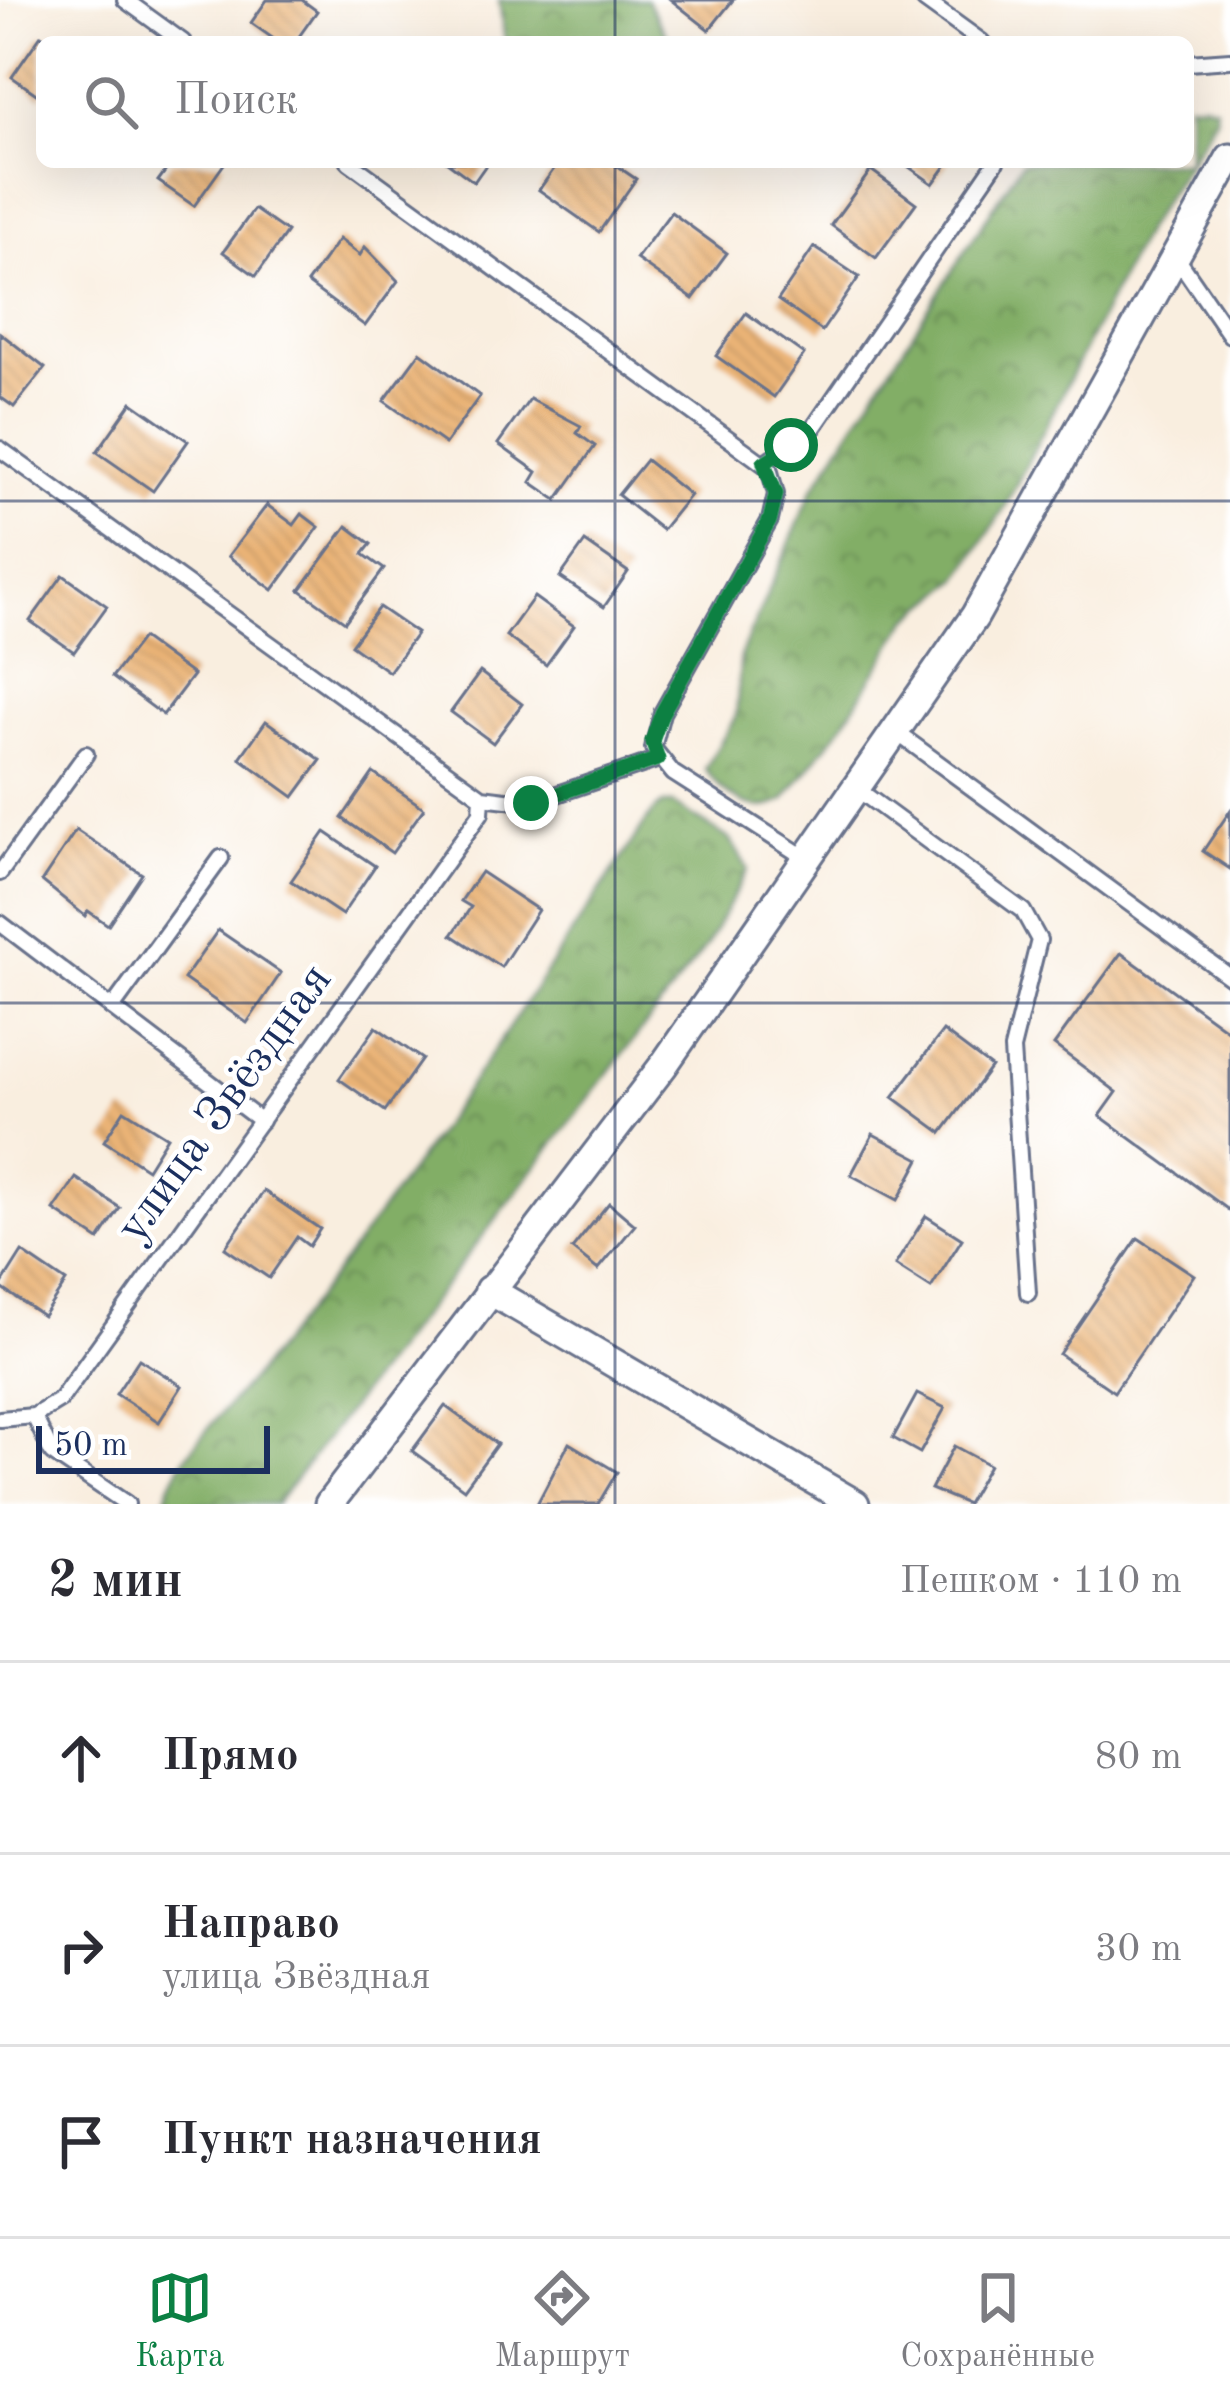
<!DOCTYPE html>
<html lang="ru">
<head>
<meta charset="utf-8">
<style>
	body { margin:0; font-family:"Old Standard TT",serif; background:#f2f2f3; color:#2b2b33 }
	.scale { position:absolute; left:36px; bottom:30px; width:234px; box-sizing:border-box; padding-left:12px; border:6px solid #1b2f5e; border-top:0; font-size:33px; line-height:42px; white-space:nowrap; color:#1b2f5e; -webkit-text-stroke:9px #fff; paint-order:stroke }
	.stop { position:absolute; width:36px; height:36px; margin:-27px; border:9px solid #0b8043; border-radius:50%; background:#fff }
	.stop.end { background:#0b8043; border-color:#fff; box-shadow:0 3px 12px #0008 }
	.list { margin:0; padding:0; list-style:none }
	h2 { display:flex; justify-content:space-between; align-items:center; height:156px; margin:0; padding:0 48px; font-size:51px }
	h2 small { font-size:39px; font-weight:400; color:#7c7c81 }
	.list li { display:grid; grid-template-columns:78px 1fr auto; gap:36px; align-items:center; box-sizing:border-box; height:192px; padding:0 48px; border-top:3px solid #e1e1e2 }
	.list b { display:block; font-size:45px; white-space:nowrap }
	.list p { margin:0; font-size:39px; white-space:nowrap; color:#7c7c81 }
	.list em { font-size:39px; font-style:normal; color:#7c7c81 }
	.icon { flex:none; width:66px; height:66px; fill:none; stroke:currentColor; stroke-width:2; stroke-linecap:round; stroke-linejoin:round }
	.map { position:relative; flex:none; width:1230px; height:1504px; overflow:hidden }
	.search { position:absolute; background:#fff; box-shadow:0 12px 48px #0002; left:36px; right:36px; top:36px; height:132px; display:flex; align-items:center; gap:30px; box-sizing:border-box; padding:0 42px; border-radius:18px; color:#7c7c81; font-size:45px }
	.sheet { height:732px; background:#fff }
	nav { display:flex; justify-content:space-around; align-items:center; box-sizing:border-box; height:168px; border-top:3px solid #e1e1e2; background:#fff; font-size:33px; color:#7c7c81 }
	nav a { display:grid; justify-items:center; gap:6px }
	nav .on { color:#0b8043 }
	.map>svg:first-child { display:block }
</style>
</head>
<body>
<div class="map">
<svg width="1230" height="1504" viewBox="0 0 1230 1504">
	<defs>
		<pattern id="forest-crowns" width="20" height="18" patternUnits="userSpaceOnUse" patternTransform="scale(3)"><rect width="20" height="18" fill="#82ae66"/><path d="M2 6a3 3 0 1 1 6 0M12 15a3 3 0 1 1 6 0" fill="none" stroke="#6a8e57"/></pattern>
		<pattern id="building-back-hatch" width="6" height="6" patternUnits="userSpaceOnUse" patternTransform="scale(3)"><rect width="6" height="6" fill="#eab376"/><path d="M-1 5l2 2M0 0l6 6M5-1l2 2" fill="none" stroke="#c89a68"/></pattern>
	</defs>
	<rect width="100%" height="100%" fill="#fff"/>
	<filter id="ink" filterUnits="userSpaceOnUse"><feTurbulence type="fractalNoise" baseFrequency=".00833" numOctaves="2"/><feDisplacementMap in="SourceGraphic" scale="24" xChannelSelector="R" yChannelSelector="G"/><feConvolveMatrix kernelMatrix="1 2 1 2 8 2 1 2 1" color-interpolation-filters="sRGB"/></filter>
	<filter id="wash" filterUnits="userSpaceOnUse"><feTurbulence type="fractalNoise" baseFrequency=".004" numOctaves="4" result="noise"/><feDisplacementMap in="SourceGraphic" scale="48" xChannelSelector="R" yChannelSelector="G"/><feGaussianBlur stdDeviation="2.7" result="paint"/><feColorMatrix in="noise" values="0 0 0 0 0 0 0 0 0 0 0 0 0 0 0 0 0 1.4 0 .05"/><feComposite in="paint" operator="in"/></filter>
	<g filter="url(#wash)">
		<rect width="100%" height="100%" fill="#f9eedf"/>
		<g fill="url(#forest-crowns)" stroke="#4e6e62" stroke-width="3">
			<polygon points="499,0 647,0 670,42 505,42"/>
			<path d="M1203 102 1215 106 1216 118 1143 233 1003 511 958 580 908 620 842 726 784 800C754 819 722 795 705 769L736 716 741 654 813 489 1022 162H1188V103Z"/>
			<path d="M663 804H673L730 839 748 869 707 945 276 1504H165C169 1464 232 1402 258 1371 403 1193 527 1001 653 811Z"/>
		</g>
		<g id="blocks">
			<g fill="url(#building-back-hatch)">
				<polygon points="267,0 302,0 317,11 295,42 278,42 251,23"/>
				<polygon points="671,0 733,0 709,30"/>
				<polygon points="41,35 51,42 42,42 42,98 12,77"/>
				<polygon points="172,162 221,162 224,164 194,206 158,181"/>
				<polygon points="447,162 488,162 474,182"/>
				<polygon points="559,162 611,162 636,179 599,232 539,190"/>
				<polygon points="902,162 949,162 933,184"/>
				<polygon points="871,170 916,203 876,258 831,225"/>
				<polygon points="254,209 287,232 256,276 223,252"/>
				<polygon points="671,212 727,253 693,299 636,259"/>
				<polygon points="339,239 360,255 365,247 398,281 365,326 307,283"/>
				<polygon points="814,247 859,277 822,331 778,300"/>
				<polygon points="746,313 804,354 774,397 716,356"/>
				<polygon points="0,333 45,368 14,407 0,397"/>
				<polygon points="420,352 480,396 445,444 384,401"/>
				<polygon points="530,399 581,426 577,433 595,446 557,500 531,482 537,472 498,444"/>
				<polygon points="132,402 188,441 153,491 97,452"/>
				<polygon points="646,460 690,495 662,530 618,495"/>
				<polygon points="267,505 294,525 302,514 319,527 273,590 228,556"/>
				<polygon points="347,526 371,544 363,554 384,569 345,622 300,590"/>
				<polygon points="585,542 628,572 604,607 560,577"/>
				<polygon points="63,575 107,606 74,652 30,621"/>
				<polygon points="534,597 574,626 546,665 506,636"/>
				<polygon points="379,607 417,633 389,672 351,645"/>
				<polygon points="142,638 193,675 163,715 112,677"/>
				<polygon points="480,672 522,704 493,743 451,712"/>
				<polygon points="266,721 321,760 294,797 240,758"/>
				<polygon points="373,773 424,808 392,853 342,818"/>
				<polygon points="1230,811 1230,869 1203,851"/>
				<polygon points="76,830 142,874 108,925 88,911 85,916 42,881"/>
				<polygon points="325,832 375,866 342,915 291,881"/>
				<polygon points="481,872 538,910 501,967 452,935 471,907 461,901"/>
				<polygon points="218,930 281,973 247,1023 184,979"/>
				<polygon points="1121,953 1230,1032 1230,1211 1100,1116 1117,1092 1054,1045"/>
				<polygon points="376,1027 422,1059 385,1111 339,1079"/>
				<polygon points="943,1031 991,1067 942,1133 893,1097"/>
				<polygon points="124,1110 167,1137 147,1169 104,1141"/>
				<polygon points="873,1134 920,1159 898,1200 851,1175"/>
				<polygon points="76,1178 120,1208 99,1240 54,1210"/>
				<polygon points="264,1191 320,1229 309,1246 297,1237 269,1278 225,1248"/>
				<polygon points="609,1203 635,1225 598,1270 572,1249"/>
				<polygon points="926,1216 962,1239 931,1288 895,1265"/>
				<polygon points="1138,1238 1194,1275 1114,1392 1059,1354"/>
				<polygon points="22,1252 66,1282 43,1316 0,1287"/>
				<polygon points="139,1359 182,1386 159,1422 116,1394"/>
				<polygon points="917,1394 945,1408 920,1453 893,1438"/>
				<polygon points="445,1406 497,1444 464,1489 412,1451"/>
				<polygon points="569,1443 617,1472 598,1504 537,1504"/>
				<polygon points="954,1446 989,1465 967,1504 931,1489"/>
			</g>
		</g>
	</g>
	<g filter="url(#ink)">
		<use href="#blocks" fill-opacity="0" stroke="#69728b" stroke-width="3"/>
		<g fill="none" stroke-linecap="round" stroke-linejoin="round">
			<defs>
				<g id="service">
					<polyline points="125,0 183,42"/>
					<polyline points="924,0 982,42"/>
					<polyline points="1188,63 1230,60"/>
					<polyline points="349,162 769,468 776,494 770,520 662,713 653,748 673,773 807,859"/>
					<polyline points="1175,255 1230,335"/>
					<polyline points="0,449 482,797 531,803 659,759"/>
					<polyline points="764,463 814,427 996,162"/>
					<polyline points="896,732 1230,977"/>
					<polyline points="857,789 1023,911 1039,940 1012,1049 1028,1293"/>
					<polyline points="0,873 86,754"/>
					<polyline points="0,923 261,1121"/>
					<polyline points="112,1008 221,858"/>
					<polyline points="34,1416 52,1453 127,1504"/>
					<polyline points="0,1419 34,1416 60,1400 481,813 482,797"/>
				</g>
				<g id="minor">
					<polyline points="489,1290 855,1504"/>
					<polyline points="329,1504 663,1066 975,616 1230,158"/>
				</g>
			</defs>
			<use href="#service" stroke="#69728b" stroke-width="20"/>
			<use href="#minor" stroke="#69728b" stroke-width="33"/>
			<use href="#service" stroke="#fff" stroke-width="14"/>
			<use href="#minor" stroke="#fff" stroke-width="27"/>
		</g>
	</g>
	<g fill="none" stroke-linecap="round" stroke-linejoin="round" filter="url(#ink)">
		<polyline stroke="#0b8043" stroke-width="15" points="531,803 658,759 652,741 662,713 770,520 776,494 764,463 791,445"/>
	</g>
	<path fill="none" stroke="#1b2f5e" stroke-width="3" stroke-opacity="0.55" d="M615 0V42M615 162V1504M0 501H1230M0 1003H1230"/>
	<g text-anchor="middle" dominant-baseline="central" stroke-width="9" stroke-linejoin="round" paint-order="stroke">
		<g font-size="48" fill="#1b2f5e" stroke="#fff">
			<text transform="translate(225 1104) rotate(-54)">улица Звёздная</text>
		</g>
	</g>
</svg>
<div class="scale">50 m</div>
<div class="stop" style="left:791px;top:445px"></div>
<div class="stop end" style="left:531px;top:803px"></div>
<div class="search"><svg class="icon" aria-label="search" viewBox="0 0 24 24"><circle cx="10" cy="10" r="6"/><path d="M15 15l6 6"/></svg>Поиск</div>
</div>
<section class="sheet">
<h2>2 мин<small>Пешком · 110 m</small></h2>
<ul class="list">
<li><svg class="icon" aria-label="ahead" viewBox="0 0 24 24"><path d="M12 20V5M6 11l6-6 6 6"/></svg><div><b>Прямо</b></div><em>80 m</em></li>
<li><svg class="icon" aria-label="right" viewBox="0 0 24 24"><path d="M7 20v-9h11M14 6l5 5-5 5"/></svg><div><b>Направо</b><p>улица Звёздная</p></div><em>30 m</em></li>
<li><svg class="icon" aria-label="arrive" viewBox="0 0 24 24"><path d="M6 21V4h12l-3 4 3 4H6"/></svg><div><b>Пункт назначения</b></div></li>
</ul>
</section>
<nav>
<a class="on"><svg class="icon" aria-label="map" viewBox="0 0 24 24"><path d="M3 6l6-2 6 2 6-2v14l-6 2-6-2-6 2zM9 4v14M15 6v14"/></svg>Карта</a>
<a><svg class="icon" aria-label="directions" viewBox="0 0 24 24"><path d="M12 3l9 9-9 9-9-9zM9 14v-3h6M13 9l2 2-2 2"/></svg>Маршрут</a>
<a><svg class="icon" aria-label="saved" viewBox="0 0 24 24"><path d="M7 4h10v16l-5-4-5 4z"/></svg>Сохранённые</a>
</nav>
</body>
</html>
